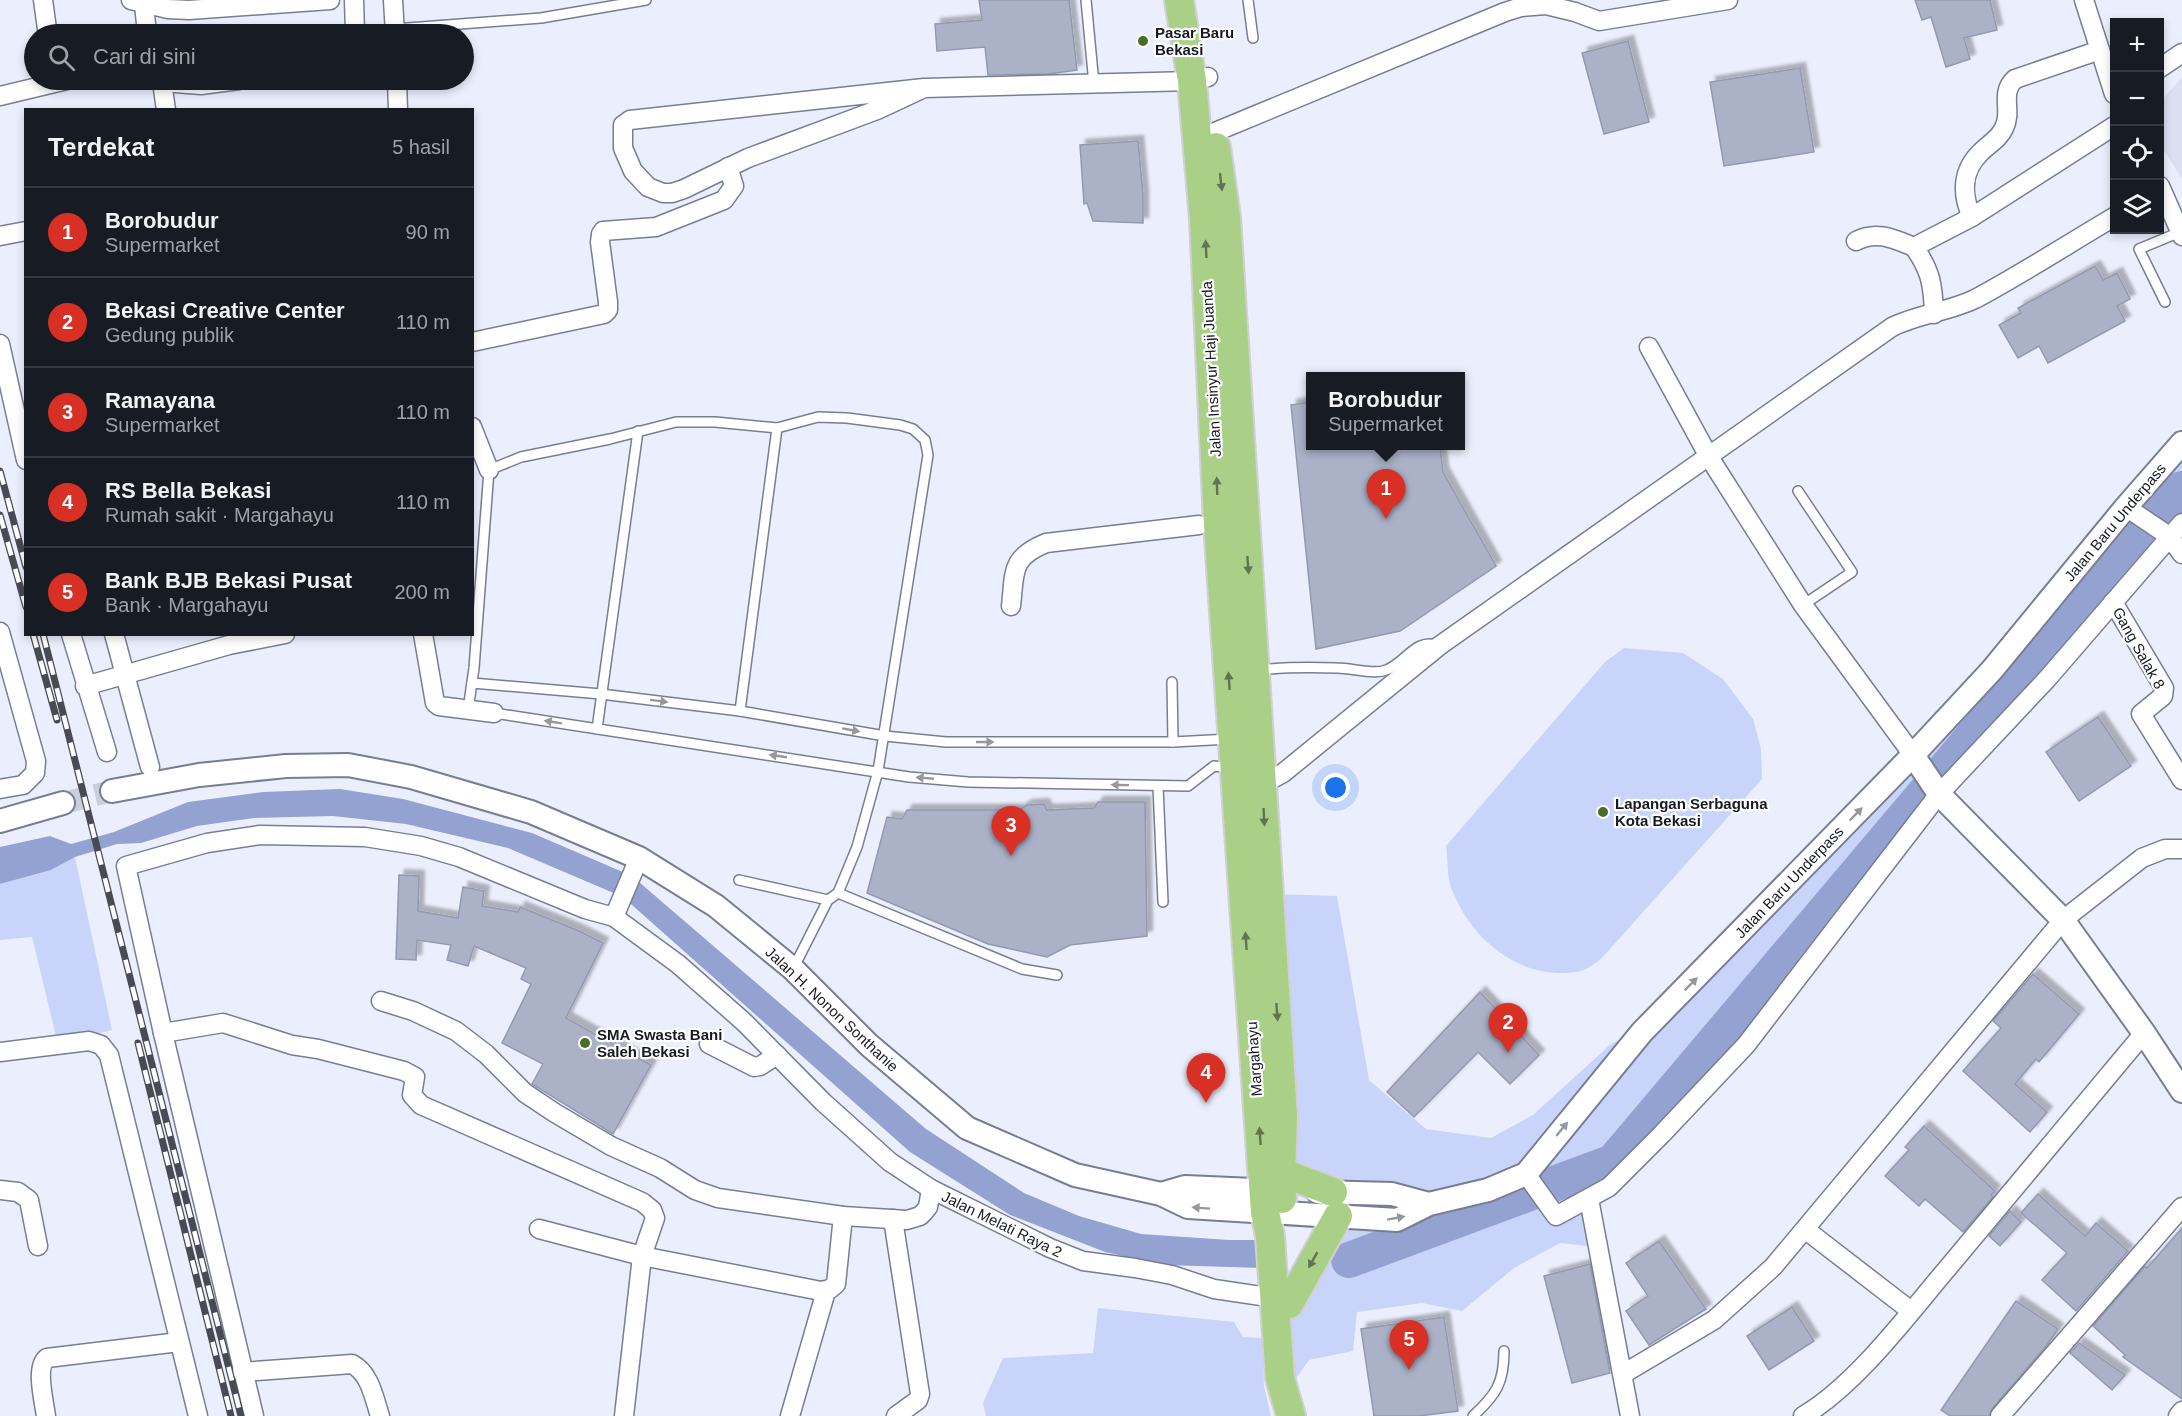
<!DOCTYPE html>
<html lang="id">
<head>
<meta charset="utf-8">
<style>
	body { margin:0; font-family:Helvetica,sans-serif; background:#242831; color:#f1f3f6 }
	.controls { position:absolute; right:18px; top:18px; display:grid; overflow:hidden; border-radius:0px; box-shadow:0 3px 9px #0003 }
	.controls button { width:54px; height:54px; display:grid; place-items:center; padding:0; border:0; border-bottom:2px solid #363941; background:#171b24; color:#f1f3f6; font:30px sans-serif }
	.you { position:absolute; left:1336px; top:788px; width:21px; height:21px; margin:-15px; border:4px solid #fff; border-radius:50%; background:#1a73e8; box-shadow:0 0 0 9px #1a73e833 }
	.badge { display:grid; place-items:center; width:39px; height:39px; border-radius:50%; background:#d93025; color:#fff; font-size:20px; font-weight:700 }
	.pin { position:absolute; translate:-50% -50px; filter:drop-shadow(0 2px 3px #0008) }
	.pin::after { content:''; position:absolute; top:32px; width:21px; height:18px; background:inherit; clip-path:polygon(0 0,100% 0,50% 100%) }
	.popup { position:absolute; left:1306px; top:372px; width:159px; height:78px; box-sizing:border-box; display:grid; place-content:center; border-radius:0px; background:#171b24; filter:drop-shadow(0 2px 4px #0005); font-size:20px; white-space:nowrap; color:#9ea1a6 }
	.popup b { font-size:22px; color:#f1f3f6 }
	.popup::after { content:''; position:absolute; left:50%; top:100%; margin-left:-12px; border:12px solid transparent; border-top-color:#171b24 }
	.list { margin:0; padding:0; list-style:none }
	h2 { display:flex; justify-content:space-between; align-items:center; height:78px; margin:0; padding:0 24px; font-size:26px }
	h2 small { font-size:20px; font-weight:400; color:#9ea1a6 }
	.list li { display:grid; grid-template-columns:39px 1fr auto; gap:18px; align-items:center; box-sizing:border-box; height:90px; padding:0 24px; border-top:2px solid #363941 }
	.list b { display:block; font-size:22px; white-space:nowrap }
	.list p { margin:0; font-size:20px; white-space:nowrap; color:#9ea1a6 }
	.list em { font-size:20px; font-style:normal; color:#9ea1a6 }
	.icon { flex:none; width:33px; height:33px; fill:none; stroke:currentColor; stroke-width:2; stroke-linecap:round; stroke-linejoin:round }
	.map { position:relative; flex:none; width:2182px; height:1416px; overflow:hidden }
	.search { position:absolute; background:#171b24; box-shadow:0 3px 9px #0003; left:24px; top:24px; width:450px; height:66px; display:flex; align-items:center; gap:15px; box-sizing:border-box; padding:0 21px; border-radius:33px; color:#9ea1a6; font-size:22px }
	.panel { position:absolute; background:#171b24; box-shadow:0 3px 9px #0003; left:24px; top:108px; width:450px; height:528px; border-radius:0px }
	.map>svg:first-child { display:block }
</style>
</head>
<body>
<div class="map">
<svg width="2182" height="1416" viewBox="0 0 2182 1416">
	<defs>
		<filter id="shadow"><feDropShadow dx="5.5" dy="-5.5" stdDeviation="1.5" flood-color="#0004"/></filter>
	</defs>
	<rect width="100%" height="100%" fill="#ebeffd"/>
	<polygon fill="#dae0f1" points="2182,77 2182,179 2160,144 2160,106 2162,100"/>
	<g fill="#c8d4f9">
		<polygon points="2182,443 2182,523 1939,794 1746,1045 1589,1199 1598,1247 1560,1243 1514,1268 1462,1311 1422,1303 1357,1312 1353,1351 1309,1360 1294,1381 1289,1304 1338,1217 1281,1172 1269,894 1337,896 1369,1080 1426,1129 1491,1138 1533,1115 1612,1043 1642,1032 1913,755"/>
		<path d="M1624 648 1683 653 1723 679 1753 719 1761 749 1762 779 1601 959C1595 963 1588 969 1581 971 1528 982 1479 947 1457 901 1455 895 1451 889 1450 884 1447 872 1448 858 1446 846L1605 662Z"/>
		<polygon points="75,857 112,1030 96,1034 56,1036 32,937 0,940 0,884 51,870"/>
		<polygon points="1098,1308 1234,1322 1243,1337 1262,1338 1264,1386 1271,1416 986,1416 983,1403 1003,1358 1093,1353"/>
	</g>
	<polygon fill="#93a2d0" points="340,789 403,799 532,833 632,876 926,1129 1024,1193 1079,1216 1141,1234 1229,1240 1261,1240 1263,1268 1165,1265 1105,1252 1010,1215 910,1152 623,897 508,848 406,824 333,816 254,818 197,826 141,843 117,844 75,857 51,870 0,884 0,847 50,836 71,844 114,832 188,802 263,792"/>
	<g fill="none" stroke-linecap="round" stroke-linejoin="round">
		<polyline stroke="#93a2d0" stroke-width="36" points="1349,1260 1613,1162 2182,489"/>
	</g>
	<g fill="#abb2c8" stroke="#939aaf" stroke-width="1.5" filter="url(#shadow)">
		<polygon points="979,0 1069,0 1077,70 1049,74 988,75 985,47 937,51 935,24 982,20"/>
		<polygon points="1915,0 1990,0 1997,30 1964,38 1970,59 1946,67 1931,17 1922,20"/>
		<polygon points="1628,41 1649,122 1604,134 1582,53"/>
		<polygon points="1800,68 1814,152 1724,166 1710,82"/>
		<polygon points="1138,141 1143,195 1143,223 1093,221 1087,203 1084,204 1080,145"/>
		<polygon points="2095,266 2103,280 2117,273 2130,299 2117,306 2125,321 2048,363 2039,346 2018,358 1999,325 2021,313 2018,308"/>
		<polygon points="1311,402 1311,446 1440,446 1443,472 1496,566 1400,631 1316,649 1291,405"/>
		<polygon points="2098,717 2131,766 2079,801 2046,752"/>
		<polygon points="1098,802 1145,802 1147,936 1070,945 1047,957 988,944 867,893 887,817 902,819 907,810 1019,810 1027,805 1044,804 1047,810 1094,808"/>
		<polygon points="399,875 419,876 418,911 458,918 463,887 484,891 482,906 518,912 520,907 577,930 603,943 566,1018 651,1065 613,1134 532,1084 543,1064 502,1043 531,984 521,979 526,968 474,946 468,966 447,960 451,945 417,940 416,960 396,959"/>
		<polygon points="2033,974 2079,1014 2039,1062 2036,1059 2015,1084 2047,1112 2030,1132 1963,1071 2001,1028 1993,1021"/>
		<polygon points="1480,992 1539,1055 1510,1084 1478,1052 1414,1117 1387,1092"/>
		<polygon points="1924,1126 1995,1191 1991,1195 1993,1197 1963,1232 1925,1199 1919,1206 1885,1176 1909,1150 1905,1147"/>
		<polygon points="2038,1194 2085,1236 2096,1223 2128,1251 2076,1311 2042,1280 2067,1253 2021,1213"/>
		<polygon points="2010,1211 2021,1222 2000,1246 1989,1236"/>
		<polygon points="2182,1228 2182,1399 2123,1357 2125,1355 2093,1326 2145,1266 2147,1268"/>
		<polygon points="1659,1241 1706,1309 1649,1345 1626,1311 1648,1296 1626,1263"/>
		<polygon points="1590,1264 1610,1373 1572,1383 1544,1276"/>
		<polygon points="2016,1301 2058,1329 2047,1345 1992,1409 1989,1416 1950,1416 1941,1410"/>
		<polygon points="1792,1307 1814,1341 1769,1370 1747,1336"/>
		<polygon points="1444,1317 1458,1411 1419,1416 1374,1416 1361,1329"/>
		<polygon points="2079,1343 2125,1375 2112,1390 2070,1353"/>
	</g>
	<g fill="none" stroke-linecap="round" stroke-linejoin="round">
		<polyline stroke="#cbcfdc" stroke-width="22" stroke-dasharray="22 11" stroke-linecap="butt" points="63,803 112,791"/>
		<defs>
			<g id="service">
				<polyline points="1086,0 1094,84"/>
				<polyline points="1248,0 1253,38"/>
				<polyline points="394,29 541,18 646,0"/>
				<polyline points="2165,302 2139,249 2180,232"/>
				<polyline points="1798,491 1852,572 1803,605"/>
				<path d="M1259 670C1285 667 1311 667 1337 668 1351 668 1370 674 1383 671 1405 666 1414 636 1439 646"/>
				<polyline points="1172,682 1173,742"/>
				<polyline points="472,683 601,694 740,711 885,736 946,742 1173,742 1230,739"/>
				<polyline points="468,710 474,668 489,470 521,457 610,439 676,422 715,422 777,428 818,417 847,418 900,425 913,429 925,440 928,455 878,771 857,847 838,893 828,900 793,969"/>
				<polyline points="740,711 777,428"/>
				<polyline points="494,713 909,777 968,782 1188,786 1214,766 1232,768"/>
				<polyline points="597,729 638,431"/>
				<polyline points="1158,786 1163,902"/>
				<polyline points="739,880 828,900"/>
				<polyline points="838,893 1022,969 1057,975"/>
				<path d="M1473 1416C1496 1395 1504 1383 1504 1351"/>
			</g>
			<g id="minor">
				<polyline points="43,0 47,29"/>
				<polyline points="131,0 168,9 189,10 330,0"/>
				<polyline points="354,0 355,34"/>
				<polyline points="393,0 395,34"/>
				<polyline points="2084,0 2114,94"/>
				<polyline points="144,4 147,34"/>
				<polyline points="2160,68 2182,53"/>
				<polyline points="158,80 162,82 201,85 239,80"/>
				<polyline points="397,80 398,110"/>
				<polyline points="162,82 166,110"/>
				<polyline points="924,88 630,120 623,125 623,148 633,171 648,187 663,193 672,193 684,189 748,158 877,110 924,88 1192,81 1208,77"/>
				<polyline points="0,96 67,80"/>
				<polyline points="1215,132 1505,12 1521,7 1546,5 1575,12 1599,21 1728,0"/>
				<polyline points="2160,186 2182,236"/>
				<polyline points="1972,217 2114,126"/>
				<polyline points="0,236 26,231"/>
				<path d="M1856 241C1877 230 1894 239 1914 247L1972 217C1961 194 1962 170 1981 152 1989 144 2000 138 2004 128 2013 111 1999 93 2015 79L2100 50"/>
				<path d="M1914 247C1931 271 1933 285 1934 314"/>
				<polyline points="472,342 604,314 608,310 608,302 600,242 601,234 603,231 656,227 724,200 734,186 728,167"/>
				<polyline points="0,344 26,460"/>
				<polyline points="1649,347 1709,457 1803,605 1913,755"/>
				<polyline points="472,427 489,470"/>
				<polyline points="2126,507 2169,536 2182,554"/>
				<polyline points="2113,602 2164,688 2163,696 2141,714 2182,780"/>
				<path d="M1011 606C1015 571 1010 558 1046 543L1199 525"/>
				<polyline points="0,632 36,761 35,773 23,785 0,789"/>
				<polyline points="71,634 107,752"/>
				<polyline points="114,634 150,767"/>
				<polyline points="423,634 435,703 439,706 494,713"/>
				<polyline points="85,686 229,645 285,634"/>
				<path d="M1253 779H1272L1283 773 1439 646 1892 327C1918 314 1948 312 1975 299 2022 274 2068 244 2114 217"/>
				<polyline points="614,917 639,858"/>
				<polyline points="381,1001 413,1011 456,1031 486,1054 525,1093 555,1113 611,1146 660,1168 695,1190 718,1198 843,1216 907,1220 920,1216 924,1212 928,1207 931,1189"/>
				<polyline points="163,1033 223,1023 292,1045 318,1049 404,1071 415,1077 412,1095 421,1105 642,1202 652,1210 655,1218 642,1256 624,1416"/>
				<polyline points="709,1044 754,1067 760,1066 777,1055"/>
				<polyline points="0,1052 89,1041 101,1045 109,1055 198,1416"/>
				<polyline points="1526,1174 1556,1216 1609,1187 1662,1134 1746,1045 1939,794 2047,679 2182,523"/>
				<polyline points="0,1190 18,1192 29,1200 38,1246"/>
				<polyline points="1589,1199 1630,1416"/>
				<polyline points="893,1219 920,1394 918,1400 896,1416"/>
				<polyline points="539,1229 642,1256 821,1291 830,1289 836,1284 843,1216"/>
				<polyline points="1806,1230 1911,1311"/>
				<path d="M242 1372 352 1364C370 1373 374 1398 380 1416"/>
				<polyline points="1623,1374 1714,1320 1773,1267 2063,920 2142,858 2165,849 2182,849"/>
				<path d="M46 1416C44 1401 35 1367 47 1358L179 1342"/>
				<polyline points="254,1416 163,1033 126,866 207,843 260,835 365,837 421,846 459,857 585,909 614,917 678,964 744,1022 823,1102 890,1162 931,1189 1050,1248 1083,1261 1135,1268 1172,1275 1214,1289 1274,1298"/>
				<polyline points="790,1416 826,1291"/>
				<path d="M1803 1416C1855 1386 1907 1316 1946 1270 2012 1191 2078 1112 2144 1033"/>
				<polyline points="2000,1416 2182,1207"/>
				<polyline points="2178,1416 2182,1411"/>
			</g>
			<g id="tertiary">
				<polyline points="1913,755 1939,794 2063,920 2144,1033 2182,1091"/>
				<polyline points="112,791 199,775 286,766 348,765 411,777 531,812 639,858 716,906 793,969 869,1045 967,1128 1075,1175 1161,1194 1188,1207 1397,1220 1429,1204 1488,1190 1526,1174 1642,1032 1913,755 1992,670 2126,507 2182,443"/>
				<polyline points="0,821 63,803"/>
				<polyline points="1318,1192 1392,1194 1429,1204"/>
				<polyline points="1161,1194 1185,1187 1279,1191"/>
			</g>
			<g id="primary">
				<polyline points="1179,0 1192,81 1204,219 1218,524 1265,1212 1270,1236 1280,1378 1291,1416"/>
				<polyline points="1216,147 1226,217 1283,1117 1281,1172 1282,1199"/>
				<polyline points="1281,1172 1333,1192"/>
				<polyline points="1289,1304 1338,1216"/>
			</g>
		</defs>
		<use href="#service" stroke="#777e93" stroke-width="12"/>
		<use href="#minor" stroke="#777e93" stroke-width="21"/>
		<use href="#tertiary" stroke="#777e93" stroke-width="26"/>
		<use href="#primary" stroke="#d0d1d3" stroke-width="32"/>
		<use href="#service" stroke="#fff" stroke-width="9"/>
		<use href="#minor" stroke="#fff" stroke-width="18"/>
		<use href="#tertiary" stroke="#fff" stroke-width="22"/>
		<use href="#primary" stroke="#aad088" stroke-width="28"/>
		<defs>
			<g id="rail">
				<polyline points="0,471 26,567"/>
				<polyline points="0,515 26,607"/>
				<polyline points="33,634 57,720"/>
				<polyline points="43,634 241,1416"/>
				<polyline points="138,1043 231,1416"/>
			</g>
		</defs>
		<use href="#rail" stroke="#484b54" stroke-width="7"/>
		<use href="#rail" stroke="#fff" stroke-width="4.5" stroke-dasharray="14" stroke-linecap="butt"/>
	</g>
	<defs><path id="oneway-solid" d="M-6-.8H1V-3.2L6.5 0L1 3.2V.8H-6Z" transform="scale(1.5)"/></defs>
	<g fill="#607454">
		<use href="#oneway-solid" transform="translate(1221 182) rotate(83)"/>
		<use href="#oneway-solid" transform="translate(1206 249) rotate(-93)"/>
		<use href="#oneway-solid" transform="translate(1217 486) rotate(-92)"/>
		<use href="#oneway-solid" transform="translate(1248 565) rotate(86)"/>
		<use href="#oneway-solid" transform="translate(1229 681) rotate(-94)"/>
		<use href="#oneway-solid" transform="translate(1264 817) rotate(87)"/>
		<use href="#oneway-solid" transform="translate(1246 941) rotate(-94)"/>
		<use href="#oneway-solid" transform="translate(1277 1012) rotate(86)"/>
		<use href="#oneway-solid" transform="translate(1260 1136) rotate(-94)"/>
		<use href="#oneway-solid" transform="translate(1313 1260) rotate(119)"/>
	</g>
	<g fill="#96989b">
		<use href="#oneway-solid" transform="translate(659 701) rotate(7)"/>
		<use href="#oneway-solid" transform="translate(553 722) rotate(-171)"/>
		<use href="#oneway-solid" transform="translate(851 730) rotate(10)"/>
		<use href="#oneway-solid" transform="translate(985 742)"/>
		<use href="#oneway-solid" transform="translate(778 756) rotate(-172)"/>
		<use href="#oneway-solid" transform="translate(925 778) rotate(-175)"/>
		<use href="#oneway-solid" transform="translate(1120 785) rotate(-179)"/>
		<use href="#oneway-solid" transform="translate(1856 814) rotate(-46)"/>
		<use href="#oneway-solid" transform="translate(1691 984) rotate(-45)"/>
		<use href="#oneway-solid" transform="translate(1562 1129) rotate(-51)"/>
		<use href="#oneway-solid" transform="translate(1201 1208) rotate(-176)"/>
		<use href="#oneway-solid" transform="translate(1396 1218) rotate(-10)"/>
	</g>
	<g fill="#486d27" stroke="#fff" stroke-width="2">
		<circle cx="1143" cy="41" r="6"/>
		<circle cx="1603" cy="812" r="6"/>
		<circle cx="585" cy="1043" r="6"/>
	</g>
	<g text-anchor="middle" dominant-baseline="central" stroke-width="4.5" stroke-linejoin="round" paint-order="stroke">
		<g font-size="15" font-weight="bold" fill="#161921" stroke="#fff" text-anchor="start">
			<text x="1155" y="32">Pasar Baru<tspan x="1155" dy="17">Bekasi</tspan></text>
			<text x="1615" y="803">Lapangan Serbaguna<tspan x="1615" dy="17">Kota Bekasi</tspan></text>
			<text x="597" y="1034">SMA Swasta Bani<tspan x="597" dy="17">Saleh Bekasi</tspan></text>
		</g>
		<g font-size="15" fill="#161921" stroke="#fff">
			<text transform="translate(1211 369) rotate(-93)">Jalan Insinyur Haji Juanda</text>
			<text transform="translate(2115 522) rotate(-50)">Jalan Baru Underpass</text>
			<text transform="translate(2139 648) rotate(61)">Gang Salak 8</text>
			<text transform="translate(1789 882) rotate(-46)">Jalan Baru Underpass</text>
			<text transform="translate(832 1009) rotate(43)">Jalan H. Nonon Sonthanie</text>
			<text transform="translate(1254 1059) rotate(-94)">Margahayu</text>
			<text transform="translate(1002 1224) rotate(26)">Jalan Melati Raya 2</text>
		</g>
	</g>
</svg>
<div class="controls">
<button>+</button>
<button>−</button>
<button><svg class="icon" aria-label="locate" viewBox="0 0 24 24"><circle cx="12" cy="12" r="6"/><path d="M12 2v4M12 18v4M2 12h4M18 12h4"/></svg></button>
<button><svg class="icon" aria-label="layers" viewBox="0 0 24 24"><path d="M12 4l9 5-9 5-9-5zM3 14l9 5 9-5"/></svg></button>
</div>
<div class="you"></div>
<div class="pin badge" style="left:1386px;top:519px">1</div>
<div class="popup"><b>Borobudur</b>Supermarket</div>
<div class="pin badge" style="left:1508px;top:1053px">2</div>
<div class="pin badge" style="left:1011px;top:856px">3</div>
<div class="pin badge" style="left:1206px;top:1103px">4</div>
<div class="pin badge" style="left:1409px;top:1370px">5</div>
<div class="search"><svg class="icon" aria-label="search" viewBox="0 0 24 24"><circle cx="10" cy="10" r="6"/><path d="M15 15l6 6"/></svg>Cari di sini</div>
<section class="panel">
<h2>Terdekat<small>5 hasil</small></h2>
<ul class="list">
<li><span class="badge">1</span><div><b>Borobudur</b><p>Supermarket</p></div><em>90 m</em></li>
<li><span class="badge">2</span><div><b>Bekasi Creative Center</b><p>Gedung publik</p></div><em>110 m</em></li>
<li><span class="badge">3</span><div><b>Ramayana</b><p>Supermarket</p></div><em>110 m</em></li>
<li><span class="badge">4</span><div><b>RS Bella Bekasi</b><p>Rumah sakit · Margahayu</p></div><em>110 m</em></li>
<li><span class="badge">5</span><div><b>Bank BJB Bekasi Pusat</b><p>Bank · Margahayu</p></div><em>200 m</em></li>
</ul>
</section>
</div>
</body>
</html>
